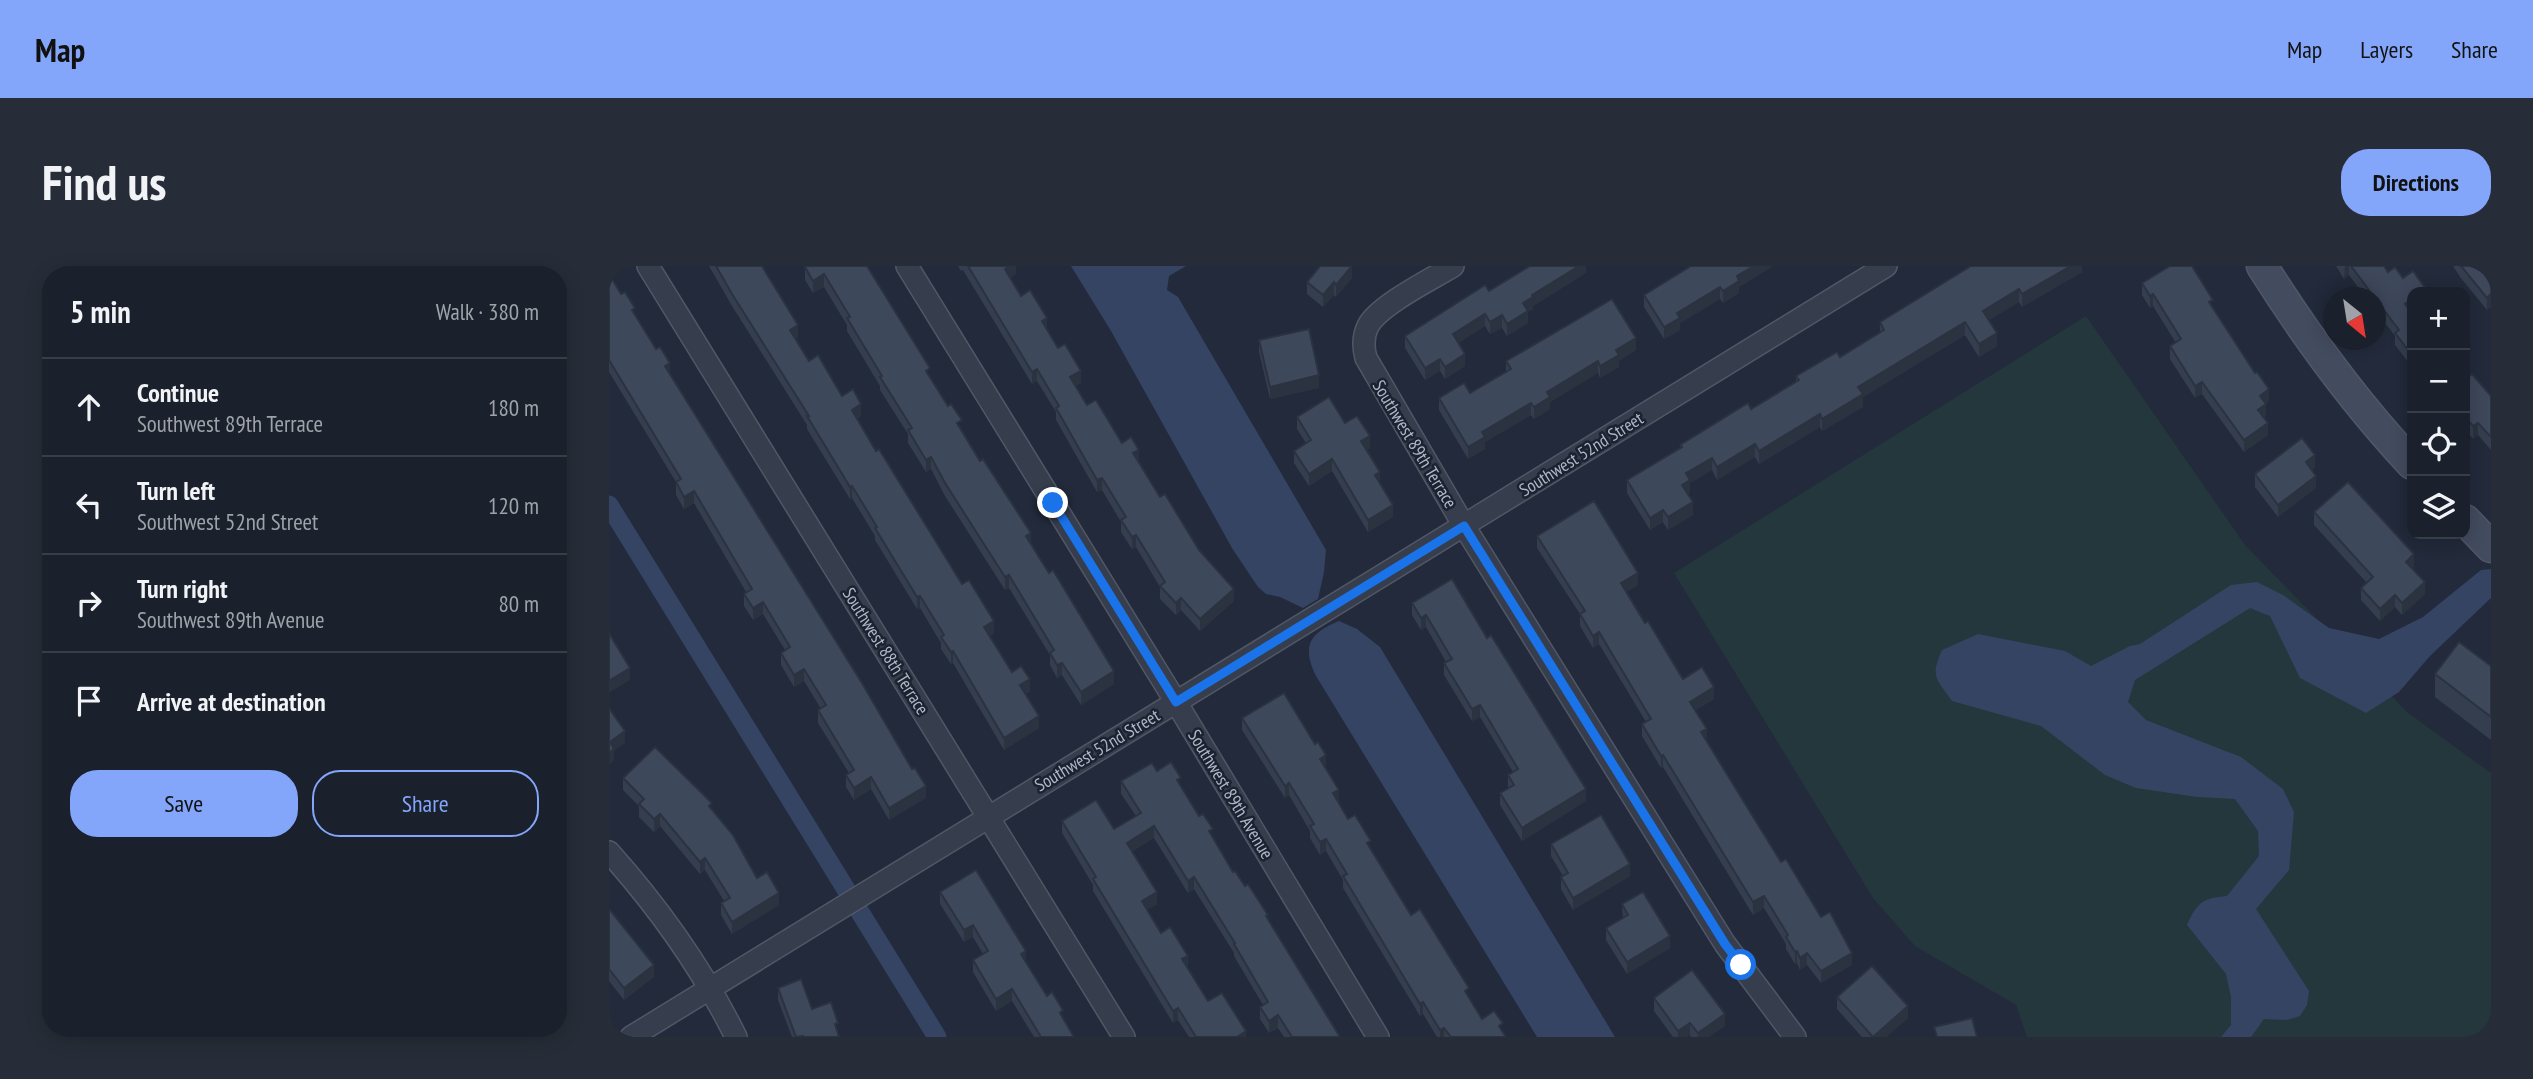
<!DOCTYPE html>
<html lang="en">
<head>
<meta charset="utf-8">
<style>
	body { margin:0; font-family:"PT Sans Narrow",sans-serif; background:#272d38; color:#f1f3f6 }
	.controls { position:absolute; right:21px; top:21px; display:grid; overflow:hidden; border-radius:14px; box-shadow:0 4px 18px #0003 }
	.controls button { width:63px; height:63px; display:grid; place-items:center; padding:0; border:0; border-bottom:2px solid #383e48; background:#1a202c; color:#f1f3f6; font:35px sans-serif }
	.compass { position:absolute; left:1714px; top:21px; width:63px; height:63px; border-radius:50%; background:#1a202c; box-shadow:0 4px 18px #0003; rotate:150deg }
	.stop { position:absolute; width:21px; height:21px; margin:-16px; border:5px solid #1a73e8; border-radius:50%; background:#fff }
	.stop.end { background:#1a73e8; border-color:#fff; box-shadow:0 2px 7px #0008 }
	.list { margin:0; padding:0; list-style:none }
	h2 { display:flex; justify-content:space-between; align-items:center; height:91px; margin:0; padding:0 28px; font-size:30px }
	h2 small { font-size:23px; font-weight:400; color:#9fa3a9 }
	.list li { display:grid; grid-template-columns:46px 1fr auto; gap:21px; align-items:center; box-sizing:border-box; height:98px; padding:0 28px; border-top:2px solid #383e48 }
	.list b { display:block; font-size:26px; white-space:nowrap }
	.list p { margin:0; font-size:23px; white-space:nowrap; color:#9fa3a9 }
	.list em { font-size:23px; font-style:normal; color:#9fa3a9 }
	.actions { display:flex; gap:14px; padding:21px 28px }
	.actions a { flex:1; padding:16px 0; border:2px solid #83a6fa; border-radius:28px; text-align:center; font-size:24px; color:#83a6fa }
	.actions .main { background:#83a6fa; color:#111 }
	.icon { flex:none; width:38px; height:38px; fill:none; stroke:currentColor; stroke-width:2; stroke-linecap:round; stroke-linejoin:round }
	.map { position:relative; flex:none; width:1882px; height:771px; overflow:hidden; border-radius:28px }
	header { display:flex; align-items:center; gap:42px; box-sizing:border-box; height:98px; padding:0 35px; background:#83a6fa; color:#111 }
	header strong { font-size:33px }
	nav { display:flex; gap:38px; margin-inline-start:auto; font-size:24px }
	.intro { display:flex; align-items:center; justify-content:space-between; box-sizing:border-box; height:168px; padding:0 42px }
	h1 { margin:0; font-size:49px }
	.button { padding:18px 32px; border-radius:28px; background:#83a6fa; color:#111; font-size:24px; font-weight:700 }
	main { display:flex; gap:42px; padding:0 42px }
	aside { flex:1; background:#1a202c; border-radius:28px; box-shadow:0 4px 18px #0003 }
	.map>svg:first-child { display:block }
</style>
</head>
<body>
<header>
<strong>Map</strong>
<nav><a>Map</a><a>Layers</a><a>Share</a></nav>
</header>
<div class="intro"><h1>Find us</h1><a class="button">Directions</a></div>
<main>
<aside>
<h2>5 min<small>Walk · 380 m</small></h2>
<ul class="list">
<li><svg class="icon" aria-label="ahead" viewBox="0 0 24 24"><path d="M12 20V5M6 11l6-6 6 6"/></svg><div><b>Continue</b><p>Southwest 89th Terrace</p></div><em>180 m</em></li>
<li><svg class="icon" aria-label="left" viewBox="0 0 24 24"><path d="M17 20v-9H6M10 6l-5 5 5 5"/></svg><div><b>Turn left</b><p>Southwest 52nd Street</p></div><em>120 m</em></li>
<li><svg class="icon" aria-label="right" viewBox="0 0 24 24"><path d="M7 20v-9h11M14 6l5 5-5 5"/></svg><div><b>Turn right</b><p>Southwest 89th Avenue</p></div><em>80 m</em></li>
<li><svg class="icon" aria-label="arrive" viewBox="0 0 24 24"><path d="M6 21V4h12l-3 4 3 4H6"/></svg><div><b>Arrive at destination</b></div></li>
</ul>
<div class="actions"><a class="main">Save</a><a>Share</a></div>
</aside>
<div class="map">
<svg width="1882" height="771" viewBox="0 0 1882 771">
	<rect width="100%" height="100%" fill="#222a3b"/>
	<polygon fill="#24373c" points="1477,50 1636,279 1798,446 1882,507 1882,771 1418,771 1407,739 1306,680 1264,632 1065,307"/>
	<g fill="#354463">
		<polygon points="462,0 577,0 560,10 558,24 569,31 717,284 715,306 709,333 694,342 671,331 657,328 649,321 623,282 502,65"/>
		<path d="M1882 303V332L1821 390 1790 426 1757 447 1691 412 1661 350 1641 342 1526 414 1519 436 1537 454 1632 491 1674 523 1685 546 1680 604 1647 643 1700 725 1698 739 1691 750 1678 754 1655 753 1642 771H1612L1622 759V731L1617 708 1578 659C1588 637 1593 632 1618 630L1650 590 1649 565 1626 533 1588 531 1527 522 1496 509 1432 460 1343 435C1327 412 1321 411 1333 384L1369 368 1456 385 1482 400 1521 380 1531 378 1622 319 1648 316 1674 329 1720 362 1770 373 1814 351 1872 304Z"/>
		<path d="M730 355 748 363 771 381 1006 771H928L707 410C692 379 701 367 730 355Z"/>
	</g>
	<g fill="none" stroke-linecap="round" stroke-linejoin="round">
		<polyline stroke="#354463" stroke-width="19" points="0,239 328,771"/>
		<defs>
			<g id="street">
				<polyline points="39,0 515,771"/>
				<polyline points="298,0 567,436 769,771"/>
				<path d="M844 0C823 13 770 39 759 60 754 70 754 81 757 92L855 260 1116 678 1186 771"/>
				<path d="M0 586C51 643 93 702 127 771"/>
				<polyline points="22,771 1277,0"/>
			</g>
			<g id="secondary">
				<path d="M1653 0C1697 70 1747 138 1803 198"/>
				<polyline points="1856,254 1882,281"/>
			</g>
		</defs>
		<use href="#street" stroke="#515766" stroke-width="24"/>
		<use href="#secondary" stroke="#515766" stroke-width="33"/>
		<use href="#street" stroke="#363d4c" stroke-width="21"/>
		<use href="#secondary" stroke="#434b5f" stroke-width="30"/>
	</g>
	<g fill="#353e4e">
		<polygon points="100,0 153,0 189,71 186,73 200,95 252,150 248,153 267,185 385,367 381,370 403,406 421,425 417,428 430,462 395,484 344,397 342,398 332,383 332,377 311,342 308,343 266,274 266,270 243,232 241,233 198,163 198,159 123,40"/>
		<polygon points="258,0 321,111 505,418 472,439 453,409 448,412 441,399 441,389 400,322 396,324 336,230 322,203 317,206 299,177 299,168 271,124 271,120 238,65 238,59 215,21 204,27 196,14 196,1"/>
		<polygon points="349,0 407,0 407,8 401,12 412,30 438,64 472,117 467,120 478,139 530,195 551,231 590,284 625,335 591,365 572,344 567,349 551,333 551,321 527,281 523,283 512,266 512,256 493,224 488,226 447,154 447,146 428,115 423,118 354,4 352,5"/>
		<polygon points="977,0 977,7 924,40 924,43 919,46 919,57 898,70 893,62 881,68 876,60 849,77 856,100 836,113 831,105 816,114 796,82 796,70 880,25"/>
		<polygon points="1082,0 1164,0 1130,21 1130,27 1114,37 1111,33 1071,57 1071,64 1055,73 1035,41 1035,29"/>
		<polygon points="1473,0 1473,6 1413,41 1410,36 1380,54 1388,80 1370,91 1356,69 1254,131 1254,141 1213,165 1211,161 1150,198 1146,191 1108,214 1103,204 1081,217 1081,226 1079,228 1084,249 1059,264 1054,256 1041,264 1018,227 1018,214 1071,182 1071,179 1142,143 1187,116 1187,110 1231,91 1271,66 1271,56"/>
		<polygon points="1727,0 1775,0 1779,6 1794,12 1817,26 1803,26 1803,101 1786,79 1786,70 1767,45 1767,32 1757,32 1740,9 1735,13"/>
		<polygon points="1844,0 1882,0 1882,41 1878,44 1851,11"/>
		<polygon points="0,8 317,532 280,554 262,523 245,534 237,521 237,509 240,507 209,457 209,444 212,443 195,415 185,421 172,399 172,387 176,384 154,348 144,354 135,340 135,328 137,326 85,237 75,243 67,229 67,216 0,106"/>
		<polygon points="743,12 727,31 725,29 714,41 698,28 698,16"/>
		<polygon points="1533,17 1604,42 1660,135 1656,138 1657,150 1655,151 1659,169 1635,186 1593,128 1586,132 1561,93 1561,80 1567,77 1544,40 1541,42 1533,29"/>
		<polygon points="650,74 710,122 661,133 650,86"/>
		<polygon points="1027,84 1010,95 1010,101 991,112 989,107 941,136 941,143 925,153 922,149 876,176 876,183 859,193 830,144 830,132 861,127 897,106 897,95"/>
		<polygon points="1856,111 1882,130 1882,184 1869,169 1864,173 1856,163"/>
		<polygon points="688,151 736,157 761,182 758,184 784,251 759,266 723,205 700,220 685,197 685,185 697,177 688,163"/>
		<polygon points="1706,201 1703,204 1707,222 1669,251 1646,221 1646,208"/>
		<polygon points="1705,246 1805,301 1803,302 1816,328 1793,349 1786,341 1771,355 1752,334 1752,322 1758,317 1705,259"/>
		<polygon points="928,270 1029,319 1017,326 1036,357 1074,413 1105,433 1087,444 1098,474 1172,596 1212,651 1243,699 1212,717 1198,699 1191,704 1188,697 1186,698 1177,683 1177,678 1155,642 1144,649 1054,501 1052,502 1033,470 1033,458 1037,456 990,378 984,382 971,360 971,348 928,282"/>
		<polygon points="843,313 977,535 913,575 891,539 891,527 899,522 899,509 904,506 871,451 863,455 835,409 835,397 837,396 817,361 812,364 803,349 803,337"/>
		<polygon points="1882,400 1882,474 1826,431 1826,408"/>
		<polygon points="633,452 717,501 730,536 729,536 739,553 762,583 802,649 860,731 873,753 894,766 897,771 828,771 814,748 811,750 734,622 734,614 717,585 711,589 701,572 701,565 680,529 676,532 633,464"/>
		<polygon points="14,512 103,544 148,612 170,639 123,668 112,649 112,637 115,635 96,604 91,608 51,560 45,566 30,551 30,540 14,524"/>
		<polygon points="512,515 572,520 624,606 659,654 731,771 675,771 669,762 660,767 651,753 651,741 654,739 625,690 625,687 585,623 579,627 545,572 523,585 548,638 538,644 552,667 579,702 599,735 637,771 580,771 569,754 564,757 484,625 484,619 453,567 453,555 505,563 527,550 512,528"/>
		<polygon points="942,578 1021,610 964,644 952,623 952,611 954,610 942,590"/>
		<polygon points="331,626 417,696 438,730 454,752 465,771 425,771 403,735 387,745 364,706 364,694 374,688 364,671 355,676 331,638"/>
		<polygon points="1013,638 1061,682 1018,708 997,674 997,662 1014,652"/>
		<polygon points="0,643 45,711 15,734 0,715"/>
		<polygon points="169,722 203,743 229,769 230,771 183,771 169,734"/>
		<polygon points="1228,731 1299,752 1277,771 1253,771 1228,743"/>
		<polygon points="1045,732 1116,760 1100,771 1082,771 1081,769 1078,771 1064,771 1045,745"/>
	</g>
	<g fill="#2b3240">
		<polygon points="401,0 407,0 407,8 396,15 396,3"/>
		<polygon points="743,0 743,12 727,31 727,19"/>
		<polygon points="970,0 977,0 977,7 924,40 924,43 919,46 919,57 898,70 898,58 914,37 923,29"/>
		<polygon points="1145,0 1164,0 1130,21 1130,27 1114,37 1114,25 1128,10"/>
		<polygon points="1462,0 1473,0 1473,6 1413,41 1413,28"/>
		<polygon points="1736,0 1740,0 1740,9 1735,13"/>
		<polygon points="215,8 215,21 204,27 204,15"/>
		<polygon points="725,16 725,29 714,41 714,29"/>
		<polygon points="1111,21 1111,33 1071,57 1071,64 1055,73 1055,61 1068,47"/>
		<polygon points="1410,23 1410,36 1374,57 1374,45"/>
		<polygon points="1544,28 1544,40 1541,42 1541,30"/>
		<polygon points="1882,28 1882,41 1878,44 1878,32"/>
		<polygon points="1803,33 1803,45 1796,50 1796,38"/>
		<polygon points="876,48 876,60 844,80 844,68"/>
		<polygon points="893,49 893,62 881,68 881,56"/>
		<polygon points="438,52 438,64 433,55"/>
		<polygon points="1356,56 1356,69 1254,131 1254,141 1213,165 1213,153 1249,121"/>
		<polygon points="189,59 189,71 181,77 181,64"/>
		<polygon points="1388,67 1388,80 1370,91 1370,78"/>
		<polygon points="1027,72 1027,84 1010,95 1010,101 991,112 991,100 1007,84"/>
		<polygon points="856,88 856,100 836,113 836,101"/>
		<polygon points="831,93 831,105 816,114 816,102"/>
		<polygon points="989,95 989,107 941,136 941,143 925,153 925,141 938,126"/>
		<polygon points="61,97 61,109 56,100"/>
		<polygon points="428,103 428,115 423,118 423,106"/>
		<polygon points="472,105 472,117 461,123 461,111"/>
		<polygon points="710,109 710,122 661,133 661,121"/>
		<polygon points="1593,116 1593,128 1586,132 1586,120"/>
		<polygon points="1660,123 1660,135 1651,142 1651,130"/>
		<polygon points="922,137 922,149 876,176 876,183 859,193 859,181 873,166"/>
		<polygon points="252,138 252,150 243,156 243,144"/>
		<polygon points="1657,138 1657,150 1649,156 1649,144"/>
		<polygon points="1211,148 1211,161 1150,198 1150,185"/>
		<polygon points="1659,157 1659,169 1635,186 1635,174"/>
		<polygon points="1869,157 1869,169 1864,173 1864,160"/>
		<polygon points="761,170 761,182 752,187 752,175"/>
		<polygon points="1146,178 1146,191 1108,214 1108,201"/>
		<polygon points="530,184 530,196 524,187"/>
		<polygon points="1706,189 1706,201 1697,209 1697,196"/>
		<polygon points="322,191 322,203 317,206 317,194"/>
		<polygon points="1103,192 1103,204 1081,217 1081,226 1073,231 1073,219 1077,207"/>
		<polygon points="723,193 723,205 700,220 700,208"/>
		<polygon points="771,206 771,219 766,209"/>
		<polygon points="1707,210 1707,222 1669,251 1669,239"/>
		<polygon points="493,212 493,224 488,226 488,214"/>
		<polygon points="243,220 243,232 241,233 241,221"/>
		<polygon points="85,225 85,237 75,243 75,231"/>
		<polygon points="1084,236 1084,249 1059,264 1059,251"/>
		<polygon points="784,239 784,251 759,266 759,254"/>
		<polygon points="1054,244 1054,256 1041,264 1041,252"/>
		<polygon points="422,267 422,280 417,270"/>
		<polygon points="527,269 527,281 523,283 523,271"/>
		<polygon points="1805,288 1805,301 1797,308 1797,296"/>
		<polygon points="1029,307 1029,319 1012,329 1012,317"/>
		<polygon points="400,309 400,322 396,324 396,311"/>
		<polygon points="1816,316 1816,328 1793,349 1793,337"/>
		<polygon points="625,323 625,335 591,365 591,353"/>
		<polygon points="1786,329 1786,341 1771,355 1771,343"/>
		<polygon points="311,330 311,342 308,343 308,331"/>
		<polygon points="572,332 572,344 567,349 567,337"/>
		<polygon points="154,336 154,348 144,354 144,342"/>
		<polygon points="817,349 817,361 812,364 812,352"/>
		<polygon points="385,355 385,367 375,373 375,361"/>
		<polygon points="990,366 990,378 984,382 984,370"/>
		<polygon points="344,385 344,397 342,398 342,386"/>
		<polygon points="453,397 453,409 448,412 448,399"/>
		<polygon points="21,402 21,414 0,427 0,415"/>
		<polygon points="195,403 195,415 185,421 185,409"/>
		<polygon points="505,405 505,418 472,439 472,426"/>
		<polygon points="421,413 421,425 411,431 411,419"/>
		<polygon points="1105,421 1105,433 1081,448 1081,436"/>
		<polygon points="871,439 871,451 863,455 863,443"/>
		<polygon points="430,450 430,462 395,484 395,472"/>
		<polygon points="1098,463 1098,475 1092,466"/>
		<polygon points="16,465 16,477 5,485 5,495 0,499 1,476"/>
		<polygon points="717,489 717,501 711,505 711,493"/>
		<polygon points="1054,489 1054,501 1052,502 1052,490"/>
		<polygon points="262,511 262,523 245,534 245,522"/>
		<polygon points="680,517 680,529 676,532 676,520"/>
		<polygon points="317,520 317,532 280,554 280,542"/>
		<polygon points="977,523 977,535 913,575 913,562"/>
		<polygon points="730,524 730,536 724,539 724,527"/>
		<polygon points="51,548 51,560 45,566 45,553"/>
		<polygon points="545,560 545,572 518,589 518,577"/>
		<polygon points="717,573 717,585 711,589 711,576"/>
		<polygon points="96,592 96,604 91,608 91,596"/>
		<polygon points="1021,598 1021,610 964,644 964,632"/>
		<polygon points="585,611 585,623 579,627 579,615"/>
		<polygon points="548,626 548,638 533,647 533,635"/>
		<polygon points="170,627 170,639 123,668 123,656"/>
		<polygon points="1155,630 1155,642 1144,649 1144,636"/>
		<polygon points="364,659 364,671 355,676 355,664"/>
		<polygon points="1061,670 1061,682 1018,708 1018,696"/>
		<polygon points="417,685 417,697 412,688"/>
		<polygon points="1188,685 1188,697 1186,698 1186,686"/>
		<polygon points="1198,687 1198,699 1191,704 1191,692"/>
		<polygon points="1243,687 1243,699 1212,717 1212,705"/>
		<polygon points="579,690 579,702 573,693"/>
		<polygon points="45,699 45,711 15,734 15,722"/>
		<polygon points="403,723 403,735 387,745 387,733"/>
		<polygon points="814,736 814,748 811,750 811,738"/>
		<polygon points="1299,740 1299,752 1277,771 1264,771"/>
		<polygon points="569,742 569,754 564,757 564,745"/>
		<polygon points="1116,748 1116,760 1100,771 1089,771 1089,767"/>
		<polygon points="669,749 669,762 660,767 660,755"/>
		<polygon points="1081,757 1081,769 1078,771 1069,771 1069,765"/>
		<polygon points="835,762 835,771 831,771 831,764"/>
		<polygon points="637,765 637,771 628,771"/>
	</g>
	<g fill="#3e485b" stroke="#2b3240" stroke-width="2">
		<polygon points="107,0 153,0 189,59 181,64 200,95 209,89 233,130 244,123 252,138 243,144 267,185 270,183 353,318 360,314 385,355 375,361 403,406 412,400 421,413 411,419 430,450 395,472 344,385 342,386 332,371 335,369 311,330 308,331 266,262 268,261 243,220 241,221 198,150 200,150 123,28"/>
		<polygon points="198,0 258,0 321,102 317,105 339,140 342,138 353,154 348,157 371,195 374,193 422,267 417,270 440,307 444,304 505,405 472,426 453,397 448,399 441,387 445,384 400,309 396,311 336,217 322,191 317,194 299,164 303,162 271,111 273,110 238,52 241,51 215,8 204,15 196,1"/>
		<polygon points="359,0 401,0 396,3 412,30 421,24 438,52 433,55 449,82 456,78 472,105 461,111 478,139 487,134 513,177 522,171 530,184 524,187 551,231 556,228 590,284 625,323 591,353 572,332 567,337 551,320 556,316 527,269 523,271 512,254 517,251 493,212 488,214 447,142 450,140 428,103 423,106"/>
		<polygon points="711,0 743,0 727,19 725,16 714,29 698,16"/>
		<polygon points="921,0 970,0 923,29 924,31 914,37 919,45 898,58 893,49 881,56 876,48 844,68 856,88 836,101 831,93 816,102 796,70 876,19 880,25"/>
		<polygon points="1082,0 1145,0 1128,10 1130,15 1114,25 1111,21 1068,47 1071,52 1055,61 1035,29"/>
		<polygon points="1362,0 1462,0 1413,28 1410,23 1374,45 1388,67 1370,78 1356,56 1249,121 1254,128 1213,153 1211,148 1150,185 1146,178 1108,201 1103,192 1077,207 1081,214 1073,219 1084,236 1059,251 1054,244 1041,252 1018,214 1073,181 1071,179 1139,137 1142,143 1190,114 1187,110 1228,86 1231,91 1275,64 1271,56"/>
		<polygon points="1561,0 1583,0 1604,34 1600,36 1646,107 1648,106 1660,123 1651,130 1657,138 1649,144 1659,157 1635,174 1593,116 1586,120 1561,80 1572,73 1544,28 1541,30 1533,17"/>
		<polygon points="1742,0 1775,0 1779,6 1786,1 1794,12 1804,5 1817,23 1812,26 1803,26 1803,33 1796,38 1803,47 1803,89 1786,67 1790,64"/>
		<polygon points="1852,0 1882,0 1882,28 1878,32"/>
		<polygon points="0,8 12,28 16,26 26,42 23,44 47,83 51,81 61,97 56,100 253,417 303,503 306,502 317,520 280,542 262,511 245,522 237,509 245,504 209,444 217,439 195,403 185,409 172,387 181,381 154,336 144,342 135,328 143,323 85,225 75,231 67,216 72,213 0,94"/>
		<polygon points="1003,33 1027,72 1007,84 1010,89 991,100 989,95 938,126 941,131 925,141 922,137 873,166 876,171 859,181 830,132 855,117 861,127 902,103 897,95"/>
		<polygon points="700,63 710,109 661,121 650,74"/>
		<polygon points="1863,108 1882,130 1882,171 1869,157 1864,160 1856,151 1856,111 1857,113"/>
		<polygon points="720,131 736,157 748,150 761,170 752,175 771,206 766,209 784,239 759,254 723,193 700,208 685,185 702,174 688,151"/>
		<polygon points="1693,172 1706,189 1697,196 1707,210 1669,239 1646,208"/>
		<polygon points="1739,216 1805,288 1797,296 1816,316 1793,337 1786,329 1771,343 1752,322 1764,311 1705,246"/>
		<polygon points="985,235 1029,307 1012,317 1036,357 1039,355 1074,413 1093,401 1105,421 1081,436 1098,463 1092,466 1172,596 1177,593 1212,651 1221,646 1243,687 1212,705 1198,687 1191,692 1188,685 1186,686 1177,671 1179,669 1155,630 1144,636 1054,489 1052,490 1033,458 1042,453 990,366 984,370 971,348 976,345 928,270"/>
		<polygon points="843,313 878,372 882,369 977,523 913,562 891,527 905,519 899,509 909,503 871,439 863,443 835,397 843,393 817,349 812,352 803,337"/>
		<polygon points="0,367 21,402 0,415"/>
		<polygon points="1850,376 1882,400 1882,451 1826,408"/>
		<polygon points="675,427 706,478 709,476 717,489 711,493 730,524 724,527 739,553 746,549 762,575 758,577 802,649 811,643 860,722 856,725 873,753 885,745 894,757 890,760 897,771 842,771 835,762 831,764 814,736 811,738 734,610 738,608 717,573 711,576 701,560 705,558 680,517 676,520 633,452"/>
		<polygon points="0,442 16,465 1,476 5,483 0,487"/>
		<polygon points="46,481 103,537 100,540 124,569 148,612 158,606 170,627 123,656 112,637 121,632 96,592 91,596 51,548 45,553 30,538 35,533 14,512"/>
		<polygon points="562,496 572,512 568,514 590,550 594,548 604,563 600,565 624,606 626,605 636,620 639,618 659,649 657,650 731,771 683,771 669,749 660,755 651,741 659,736 625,678 626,677 585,611 579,615 545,560 518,577 548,626 533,635 552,667 561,661 579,690 573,693 599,735 613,727 637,765 628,771 587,771 569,742 564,745 484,613 487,611 453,555 487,534 505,563 532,547 512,515 543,497 548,505"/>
		<polygon points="992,549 1021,598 964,632 952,611 959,607 942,578"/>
		<polygon points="367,604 417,685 412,688 438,730 443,726 454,744 451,747 465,771 432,771 403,723 387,733 364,694 379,685 364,659 355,664 331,626"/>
		<polygon points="1034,626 1061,670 1018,696 997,662 1019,649 1013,638"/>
		<polygon points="0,643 45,699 15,722 0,703"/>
		<polygon points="1263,700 1299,740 1264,771 1228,731"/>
		<polygon points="1083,704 1116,748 1089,767 1081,757 1069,765 1045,732"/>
		<polygon points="192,713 203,743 222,736 229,757 226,758 230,771 194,771 194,770 187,771 169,722"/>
		<polygon points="1363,752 1368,771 1328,771 1325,761"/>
	</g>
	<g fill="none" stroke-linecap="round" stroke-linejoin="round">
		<polyline stroke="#1a73e8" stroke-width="9" points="444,237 567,436 855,260 1116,678 1132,699"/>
	</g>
	<g text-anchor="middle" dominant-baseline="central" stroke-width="5" stroke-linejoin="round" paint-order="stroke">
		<g font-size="18" fill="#b1b7c7" stroke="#1b2230">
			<text transform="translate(806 178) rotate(59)">Southwest 89th Terrace</text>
			<text transform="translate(972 188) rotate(-32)">Southwest 52nd Street</text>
			<text transform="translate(277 385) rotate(58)">Southwest 88th Terrace</text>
			<text transform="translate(488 484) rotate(-31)">Southwest 52nd Street</text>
			<text transform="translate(622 528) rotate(59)">Southwest 89th Avenue</text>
		</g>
	</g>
</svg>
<div class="controls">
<button>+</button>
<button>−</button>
<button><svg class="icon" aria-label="locate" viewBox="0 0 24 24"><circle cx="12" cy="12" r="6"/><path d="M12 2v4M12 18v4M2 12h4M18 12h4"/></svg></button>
<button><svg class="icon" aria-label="layers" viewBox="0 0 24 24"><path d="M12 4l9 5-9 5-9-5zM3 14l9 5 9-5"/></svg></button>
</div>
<svg class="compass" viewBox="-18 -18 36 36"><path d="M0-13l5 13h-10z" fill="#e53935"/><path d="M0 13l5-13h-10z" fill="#9fa3a9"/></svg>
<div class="stop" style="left:1132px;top:699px"></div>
<div class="stop end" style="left:444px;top:237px"></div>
</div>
</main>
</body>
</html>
